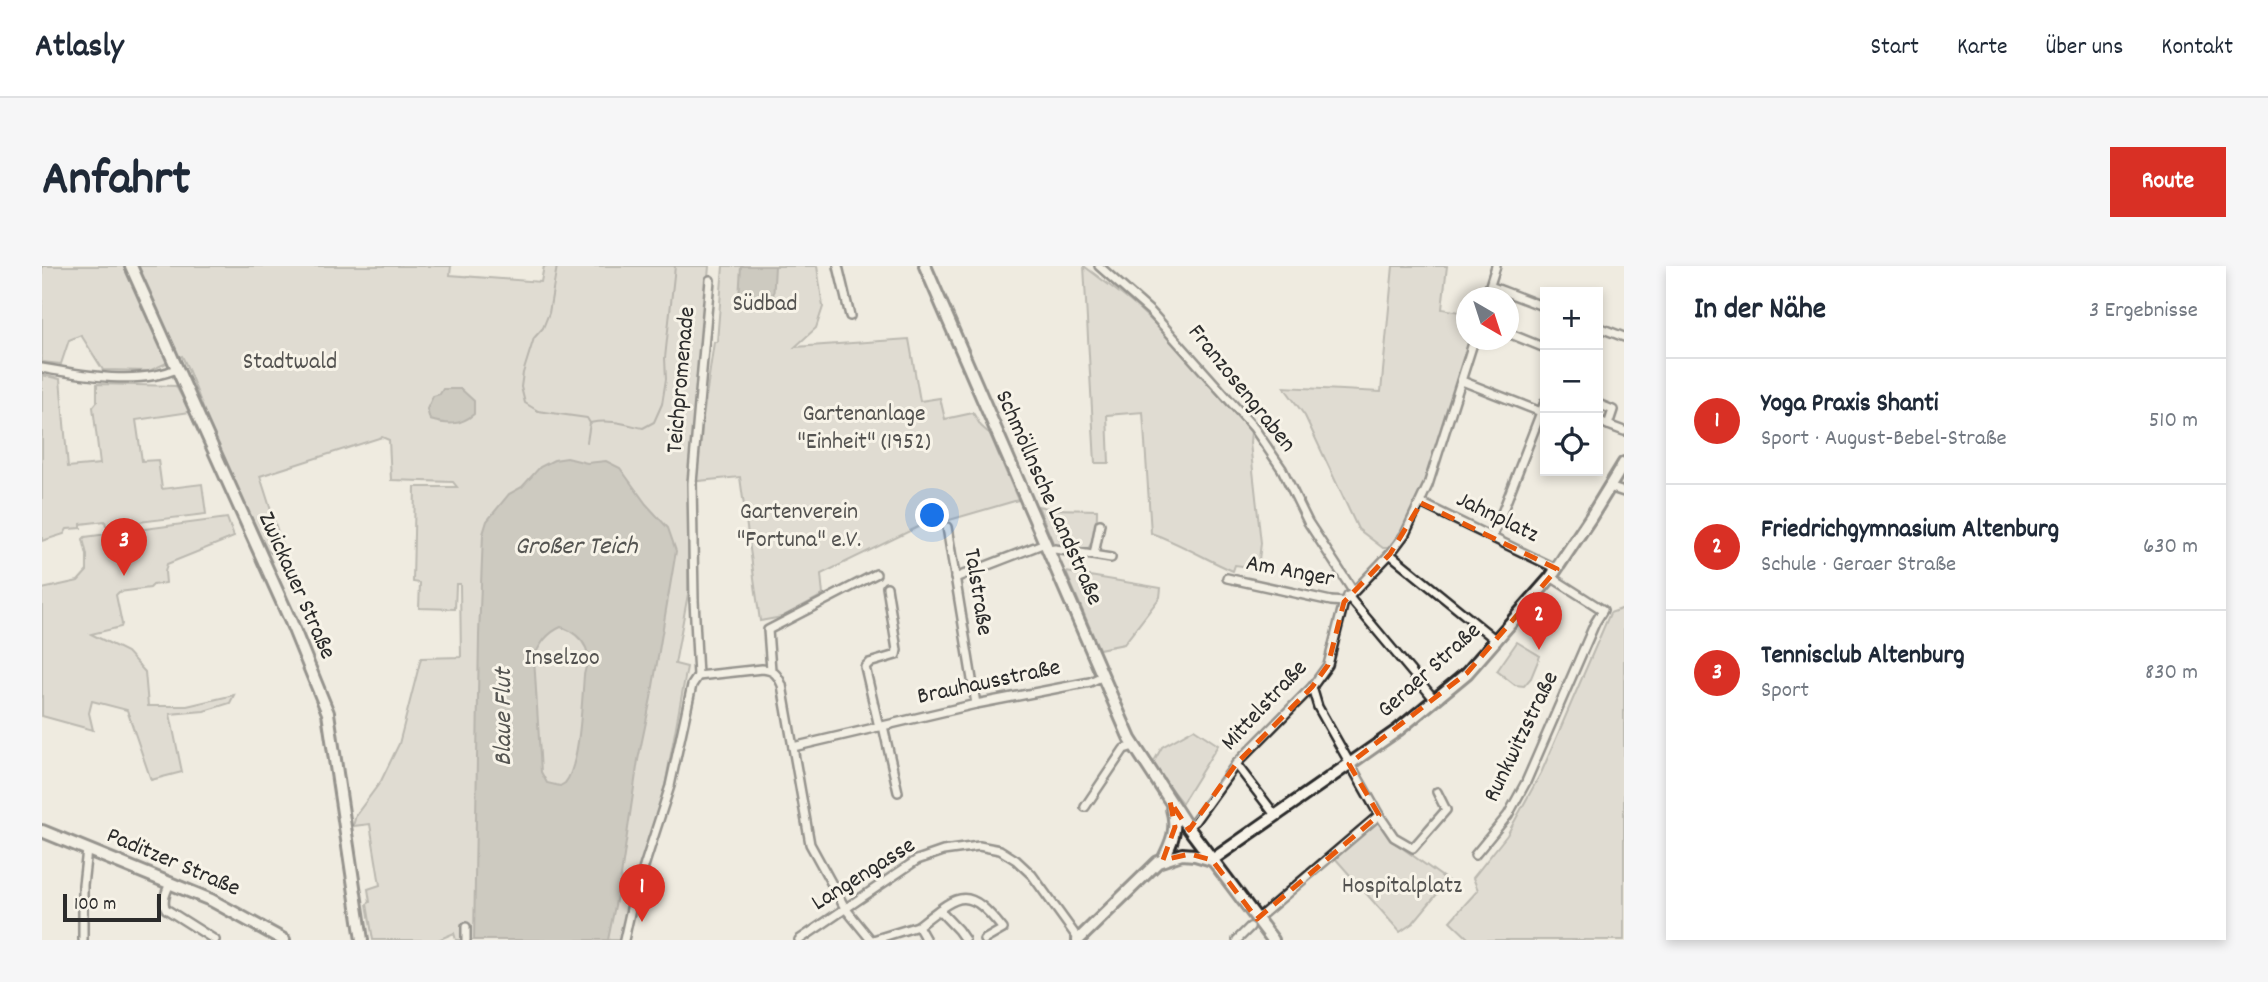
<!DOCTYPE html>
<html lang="de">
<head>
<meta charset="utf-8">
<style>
	body { margin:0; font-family:Dekko,sans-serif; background:#f6f6f7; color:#1f2937 }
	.controls { position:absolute; right:21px; top:21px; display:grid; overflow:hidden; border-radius:0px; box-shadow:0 4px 10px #0003 }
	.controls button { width:63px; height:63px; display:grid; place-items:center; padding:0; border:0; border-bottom:2px solid #e0e1e3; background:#fff; color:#1f2937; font:35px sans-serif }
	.compass { position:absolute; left:1414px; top:21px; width:63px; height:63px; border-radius:50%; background:#fff; box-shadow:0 4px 10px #0003; rotate:141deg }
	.scale { position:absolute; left:21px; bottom:18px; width:98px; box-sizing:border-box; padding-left:7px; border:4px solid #2b2b2b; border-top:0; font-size:19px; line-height:24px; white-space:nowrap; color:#2b2b2b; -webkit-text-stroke:5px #f7f3e8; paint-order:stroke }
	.you { position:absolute; left:891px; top:250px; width:24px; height:24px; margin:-18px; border:5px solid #fff; border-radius:50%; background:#1a73e8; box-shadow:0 0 0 10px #1a73e833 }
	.badge { display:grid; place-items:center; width:46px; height:46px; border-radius:50%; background:#d93025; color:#fff; font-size:23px; font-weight:700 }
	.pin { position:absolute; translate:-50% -58px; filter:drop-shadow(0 2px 4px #0008) }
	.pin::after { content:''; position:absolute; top:37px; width:24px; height:21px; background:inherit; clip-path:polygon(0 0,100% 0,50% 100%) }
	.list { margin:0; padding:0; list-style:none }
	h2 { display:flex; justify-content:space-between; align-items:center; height:91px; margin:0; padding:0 28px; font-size:30px }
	h2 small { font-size:23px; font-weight:400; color:#747a83 }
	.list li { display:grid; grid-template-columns:46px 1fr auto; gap:21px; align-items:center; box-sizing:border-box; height:126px; padding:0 28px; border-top:2px solid #e0e1e3 }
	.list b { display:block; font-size:26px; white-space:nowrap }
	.list p { margin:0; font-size:23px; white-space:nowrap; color:#747a83 }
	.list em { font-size:23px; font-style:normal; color:#747a83 }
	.icon { flex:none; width:38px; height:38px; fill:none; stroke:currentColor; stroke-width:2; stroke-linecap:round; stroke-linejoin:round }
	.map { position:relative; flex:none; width:1582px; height:674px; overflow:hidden; border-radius:0px }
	header { display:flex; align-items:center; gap:42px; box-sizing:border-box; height:98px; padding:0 35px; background:#fff; border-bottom:2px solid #e0e1e3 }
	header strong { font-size:33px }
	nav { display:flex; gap:38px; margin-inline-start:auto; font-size:24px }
	.intro { display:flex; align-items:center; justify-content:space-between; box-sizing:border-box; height:168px; padding:0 42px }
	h1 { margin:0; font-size:49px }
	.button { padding:18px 32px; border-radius:0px; background:#d93025; color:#fff; font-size:24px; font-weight:700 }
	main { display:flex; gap:42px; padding:0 42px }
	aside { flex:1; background:#fff; border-radius:0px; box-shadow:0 4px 10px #0003 }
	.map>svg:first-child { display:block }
</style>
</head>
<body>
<header>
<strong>Atlasly</strong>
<nav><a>Start</a><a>Karte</a><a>Über uns</a><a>Kontakt</a></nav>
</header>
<div class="intro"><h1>Anfahrt</h1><a class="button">Route</a></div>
<main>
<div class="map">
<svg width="1582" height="674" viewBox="0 0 1582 674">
	<rect width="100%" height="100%" fill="#efebe0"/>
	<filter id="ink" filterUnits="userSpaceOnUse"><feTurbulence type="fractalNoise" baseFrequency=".0143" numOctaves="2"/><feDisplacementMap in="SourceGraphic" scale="14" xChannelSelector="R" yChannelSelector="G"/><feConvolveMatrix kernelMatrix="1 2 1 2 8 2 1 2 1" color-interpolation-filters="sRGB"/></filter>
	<g filter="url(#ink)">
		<g fill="#cfcbc2" stroke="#7d7b76" stroke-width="2">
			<path d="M0 0H409L408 9 499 16 502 0H667L654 150 661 152 672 76H675L681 0H775L781 41 774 62 753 81 867 73 878 135 898 132 903 153 931 147 939 160 948 168 976 234 887 260 882 258 779 308 781 329 740 351 718 355 698 211 646 216V328L633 398 645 401 623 520 585 644 580 674H414L412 667 396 674H331L325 638 328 636 326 623 338 619 328 558 311 560 314 549 339 515 357 478 379 392 419 391 418 318H414L413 343 377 342 378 317 371 316 373 221H415L411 216 349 214 347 174 340 171 218 210 240 279 238 286 230 288 225 284C207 246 188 209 172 171 161 144 153 117 140 90L107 105 61 104 39 69 27 74 19 98 0 96Z"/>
			<path d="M1042 0C1060 14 1079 27 1097 43 1138 80 1174 123 1209 165L1208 177 1219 277 1216 302 1193 299 1191 305C1163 293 1138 277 1109 267L1101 146 1065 149 1067 197H1053Z"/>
			<path d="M1351 0H1405L1400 43 1424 47V74H1427C1419 109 1408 143 1396 178 1384 214 1372 251 1349 282H1341L1316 263 1263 150 1242 121 1339 126Z"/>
			<polygon points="0,109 18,113 26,201 58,198 51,141 55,136 55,118 134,120 148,146 94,154 100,195 116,194 120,223 160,218 164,248 64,260 63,255 39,258 39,262 25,263 22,268 0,275"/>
			<path d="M996 240 1010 243 1055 244C1055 258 1054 270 1046 283L1016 281 1011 277Z"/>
			<polygon points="185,252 192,271 125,298 123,306 124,317 111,319 108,322 77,326 74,329 80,358 79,361 49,368 85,386 103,406 106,440 145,440 192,429 188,437 162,445 128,448 140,506 109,514 85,444 50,435 47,447 51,464 0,450 0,323 36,315 45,305 45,289 41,273 43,271"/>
			<polygon points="1024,306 1119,322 1118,331 1082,378 1057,383"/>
			<polygon points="1582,342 1582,674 1428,674 1408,655 1436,624 1431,612 1465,569 1500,505 1568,347"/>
			<polygon points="1475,376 1498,390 1489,412 1482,420 1473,419 1455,405"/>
			<polygon points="1152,463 1176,479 1140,537 1110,499 1120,481"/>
			<polygon points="1336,555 1352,576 1406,615 1371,657 1358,666 1292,591"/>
		</g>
		<g fill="#a4a29a" stroke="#74726e" stroke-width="2" fill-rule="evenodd">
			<polygon points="699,0 733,0 731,36 697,33"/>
			<path d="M401 123H419L432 135V148C418 160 405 159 388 154L385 143 391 130 398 128Z"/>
			<path d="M525 192 545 197 564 195 578 202 604 238 626 262 634 285 609 432 596 494 579 610 566 674H432L437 369 441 268 445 255 467 228 480 221 498 201 512 194ZM519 361C530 365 539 371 544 382 548 391 544 399 542 409 540 433 538 500 523 517L518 520 505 517 499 506 492 391C498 378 505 367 519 361Z"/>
		</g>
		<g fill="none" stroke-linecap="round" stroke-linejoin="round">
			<g stroke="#74726e" stroke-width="2">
				<polyline points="515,0 507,47 501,62 492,72 481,107 479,121 483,137 496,145 545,152 548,157"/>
				<path d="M545 176 548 157C567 153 583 158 601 162L612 156 620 138 624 113 623 92 633 0"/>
			</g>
			<defs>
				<g id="street">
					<polyline points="796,0 808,50"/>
					<polyline points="1057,0 1109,46 1212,162 1240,203 1266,256 1311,325"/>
					<polyline points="1448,20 1503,41"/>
					<polyline points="1444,32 1454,0"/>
					<polyline points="1556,61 1582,71"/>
					<polyline points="1466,67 1503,82"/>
					<path d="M0 102C39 109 99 120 136 102"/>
					<polyline points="1420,115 1499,146"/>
					<polyline points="1556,138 1571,144 1566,159 1556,154"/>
					<polyline points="1566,159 1582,165"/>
					<polyline points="1567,221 1582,226"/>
					<polyline points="1379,237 1515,303"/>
					<polyline points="905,261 934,438"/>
					<polyline points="1451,270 1503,136"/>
					<polyline points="1006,284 1013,283 1069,292"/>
					<polyline points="1348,288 1455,375"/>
					<polyline points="1052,289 1058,258"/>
					<polyline points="913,312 1003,277"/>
					<polyline points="1185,312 1289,335 1302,336"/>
					<polyline points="1306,330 1393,434"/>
					<polyline points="729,404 726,364 834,308"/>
					<path d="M656 410 720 403C732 404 735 408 740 419L768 578 803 642 829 674"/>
					<polyline points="1270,421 1276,441 1337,549 1352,571 1371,582 1404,544 1395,526"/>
					<polyline points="841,460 856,526"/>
					<polyline points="837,461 823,401 827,397 854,389 855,384 845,321"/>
					<polyline points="751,481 934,438 1048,416 1061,410"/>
					<polyline points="1194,498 1233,549"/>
					<polyline points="1043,541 1082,483 1092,480"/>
					<polyline points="1145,561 1153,555 1194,498 1270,421 1286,399 1302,336 1348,288 1363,268 1386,219 1432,74"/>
					<polyline points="1433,589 1466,549 1484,516 1553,357 1561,344 1509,311"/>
					<path d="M128 617C125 625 119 635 124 643L173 674"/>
					<polyline points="897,644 916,664 923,674"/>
					<polyline points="1215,653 1337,549"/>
					<polyline points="41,674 41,619 45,584"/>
					<polyline points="424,674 424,661"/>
					<polyline points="582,674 590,638 628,520 650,419 656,410 652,334 650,217 668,14"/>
					<polyline points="757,674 875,594 901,585 937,580 958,584 974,594 990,609 1037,674"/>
					<polyline points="831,674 876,660"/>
					<path d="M884 674 876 660C917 628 925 618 961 663L942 674"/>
					<polyline points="1195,674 1208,661"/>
				</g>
				<g id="secondary">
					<polyline points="89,0 249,356 286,447 320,674"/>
					<polyline points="883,0 1088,473 1142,556 1231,674"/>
					<polyline points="0,565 169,634 242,674"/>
					<path d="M1121 594C1130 576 1136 563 1130 543"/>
					<polyline points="1170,594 1356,464 1425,407 1509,311 1549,251 1582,197"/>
					<polyline points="1036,674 1116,596 1140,588 1153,589 1170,594"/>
				</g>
			</defs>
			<use href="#street" stroke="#2b2b2b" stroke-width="12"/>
			<use href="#secondary" stroke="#2b2b2b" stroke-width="16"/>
			<use href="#street" stroke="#f7f3e8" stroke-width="7"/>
			<use href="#secondary" stroke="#f7f3e8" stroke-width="10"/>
		</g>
	</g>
	<path d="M0 0H1582V674H0ZM1379 237 1515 303 1425 407 1307 498 1337 549 1215 653 1170 594 1148 588 1121 594 1133 561 1128 535 1147 564 1194 498 1270 421 1286 399 1302 336 1348 288Z" fill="#efebe0" fill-opacity=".55" fill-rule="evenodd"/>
	<path fill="none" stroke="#e8590c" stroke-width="5" stroke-dasharray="14 9" stroke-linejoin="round" d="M1379 237 1515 303 1425 407 1307 498 1337 549 1215 653 1170 594 1148 588 1121 594 1133 561 1128 535 1147 564 1194 498 1270 421 1286 399 1302 336 1348 288Z"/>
	<g text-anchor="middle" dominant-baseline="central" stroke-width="6" stroke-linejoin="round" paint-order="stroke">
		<g font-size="24" fill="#545351" stroke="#f7f3e8">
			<text x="723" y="39">Südbad</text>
			<text x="248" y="97">Stadtwald</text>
			<text x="822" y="149">Gartenanlage<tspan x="822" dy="28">"Einheit" (1952)</tspan></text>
			<text x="757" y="247">Gartenverein<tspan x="757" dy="28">"Fortuna" e.V.</tspan></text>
			<text x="520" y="393">Inselzoo</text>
			<text x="1360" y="621">Hospitalplatz</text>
		</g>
		<g font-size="24" fill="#2b2b2b" stroke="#f7f3e8">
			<text transform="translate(640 114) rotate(-85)">Teichpromenade</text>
			<text transform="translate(1199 123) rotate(51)">Franzosengraben</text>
			<text transform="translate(1006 232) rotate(66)">Schmöllnsche Landstraße</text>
			<text transform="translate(1455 252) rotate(26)">Jahnplatz</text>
			<text transform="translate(1248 306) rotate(11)">Am Anger</text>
			<text transform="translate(254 320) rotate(66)">Zwickauer Straße</text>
			<text transform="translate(935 326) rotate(81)">Talstraße</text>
			<text transform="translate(1388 405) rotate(-42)">Geraer Straße</text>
			<text transform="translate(947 417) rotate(-12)">Brauhausstraße</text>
			<text transform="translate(1223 440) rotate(-47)">Mittelstraße</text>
			<text transform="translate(1480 471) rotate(-64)">Runkwitzstraße</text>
			<text transform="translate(131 597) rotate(23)">Paditzer Straße</text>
			<text transform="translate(822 609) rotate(-32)">Langengasse</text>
		</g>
		<g font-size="26" font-style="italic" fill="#555552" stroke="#f7f3e8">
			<text x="534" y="281">Großer Teich</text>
			<text transform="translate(462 451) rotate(-90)">Blaue Flut</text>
		</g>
	</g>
</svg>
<div class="controls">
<button>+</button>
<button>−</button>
<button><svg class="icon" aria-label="locate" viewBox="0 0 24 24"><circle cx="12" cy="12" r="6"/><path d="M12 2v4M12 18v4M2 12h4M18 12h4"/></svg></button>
</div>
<svg class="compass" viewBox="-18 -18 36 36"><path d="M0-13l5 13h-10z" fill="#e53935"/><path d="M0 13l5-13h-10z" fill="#747a83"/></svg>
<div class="scale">100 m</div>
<div class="you"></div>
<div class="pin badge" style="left:600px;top:656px">1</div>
<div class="pin badge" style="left:1497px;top:384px">2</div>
<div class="pin badge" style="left:82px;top:310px">3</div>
</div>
<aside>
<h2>In der Nähe<small>3 Ergebnisse</small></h2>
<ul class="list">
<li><span class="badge">1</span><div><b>Yoga Praxis Shanti</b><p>Sport · August-Bebel-Straße</p></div><em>510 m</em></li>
<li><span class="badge">2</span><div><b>Friedrichgymnasium Altenburg</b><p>Schule · Geraer Straße</p></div><em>630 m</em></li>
<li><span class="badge">3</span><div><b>Tennisclub Altenburg</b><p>Sport</p></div><em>830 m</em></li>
</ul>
</aside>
</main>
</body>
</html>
